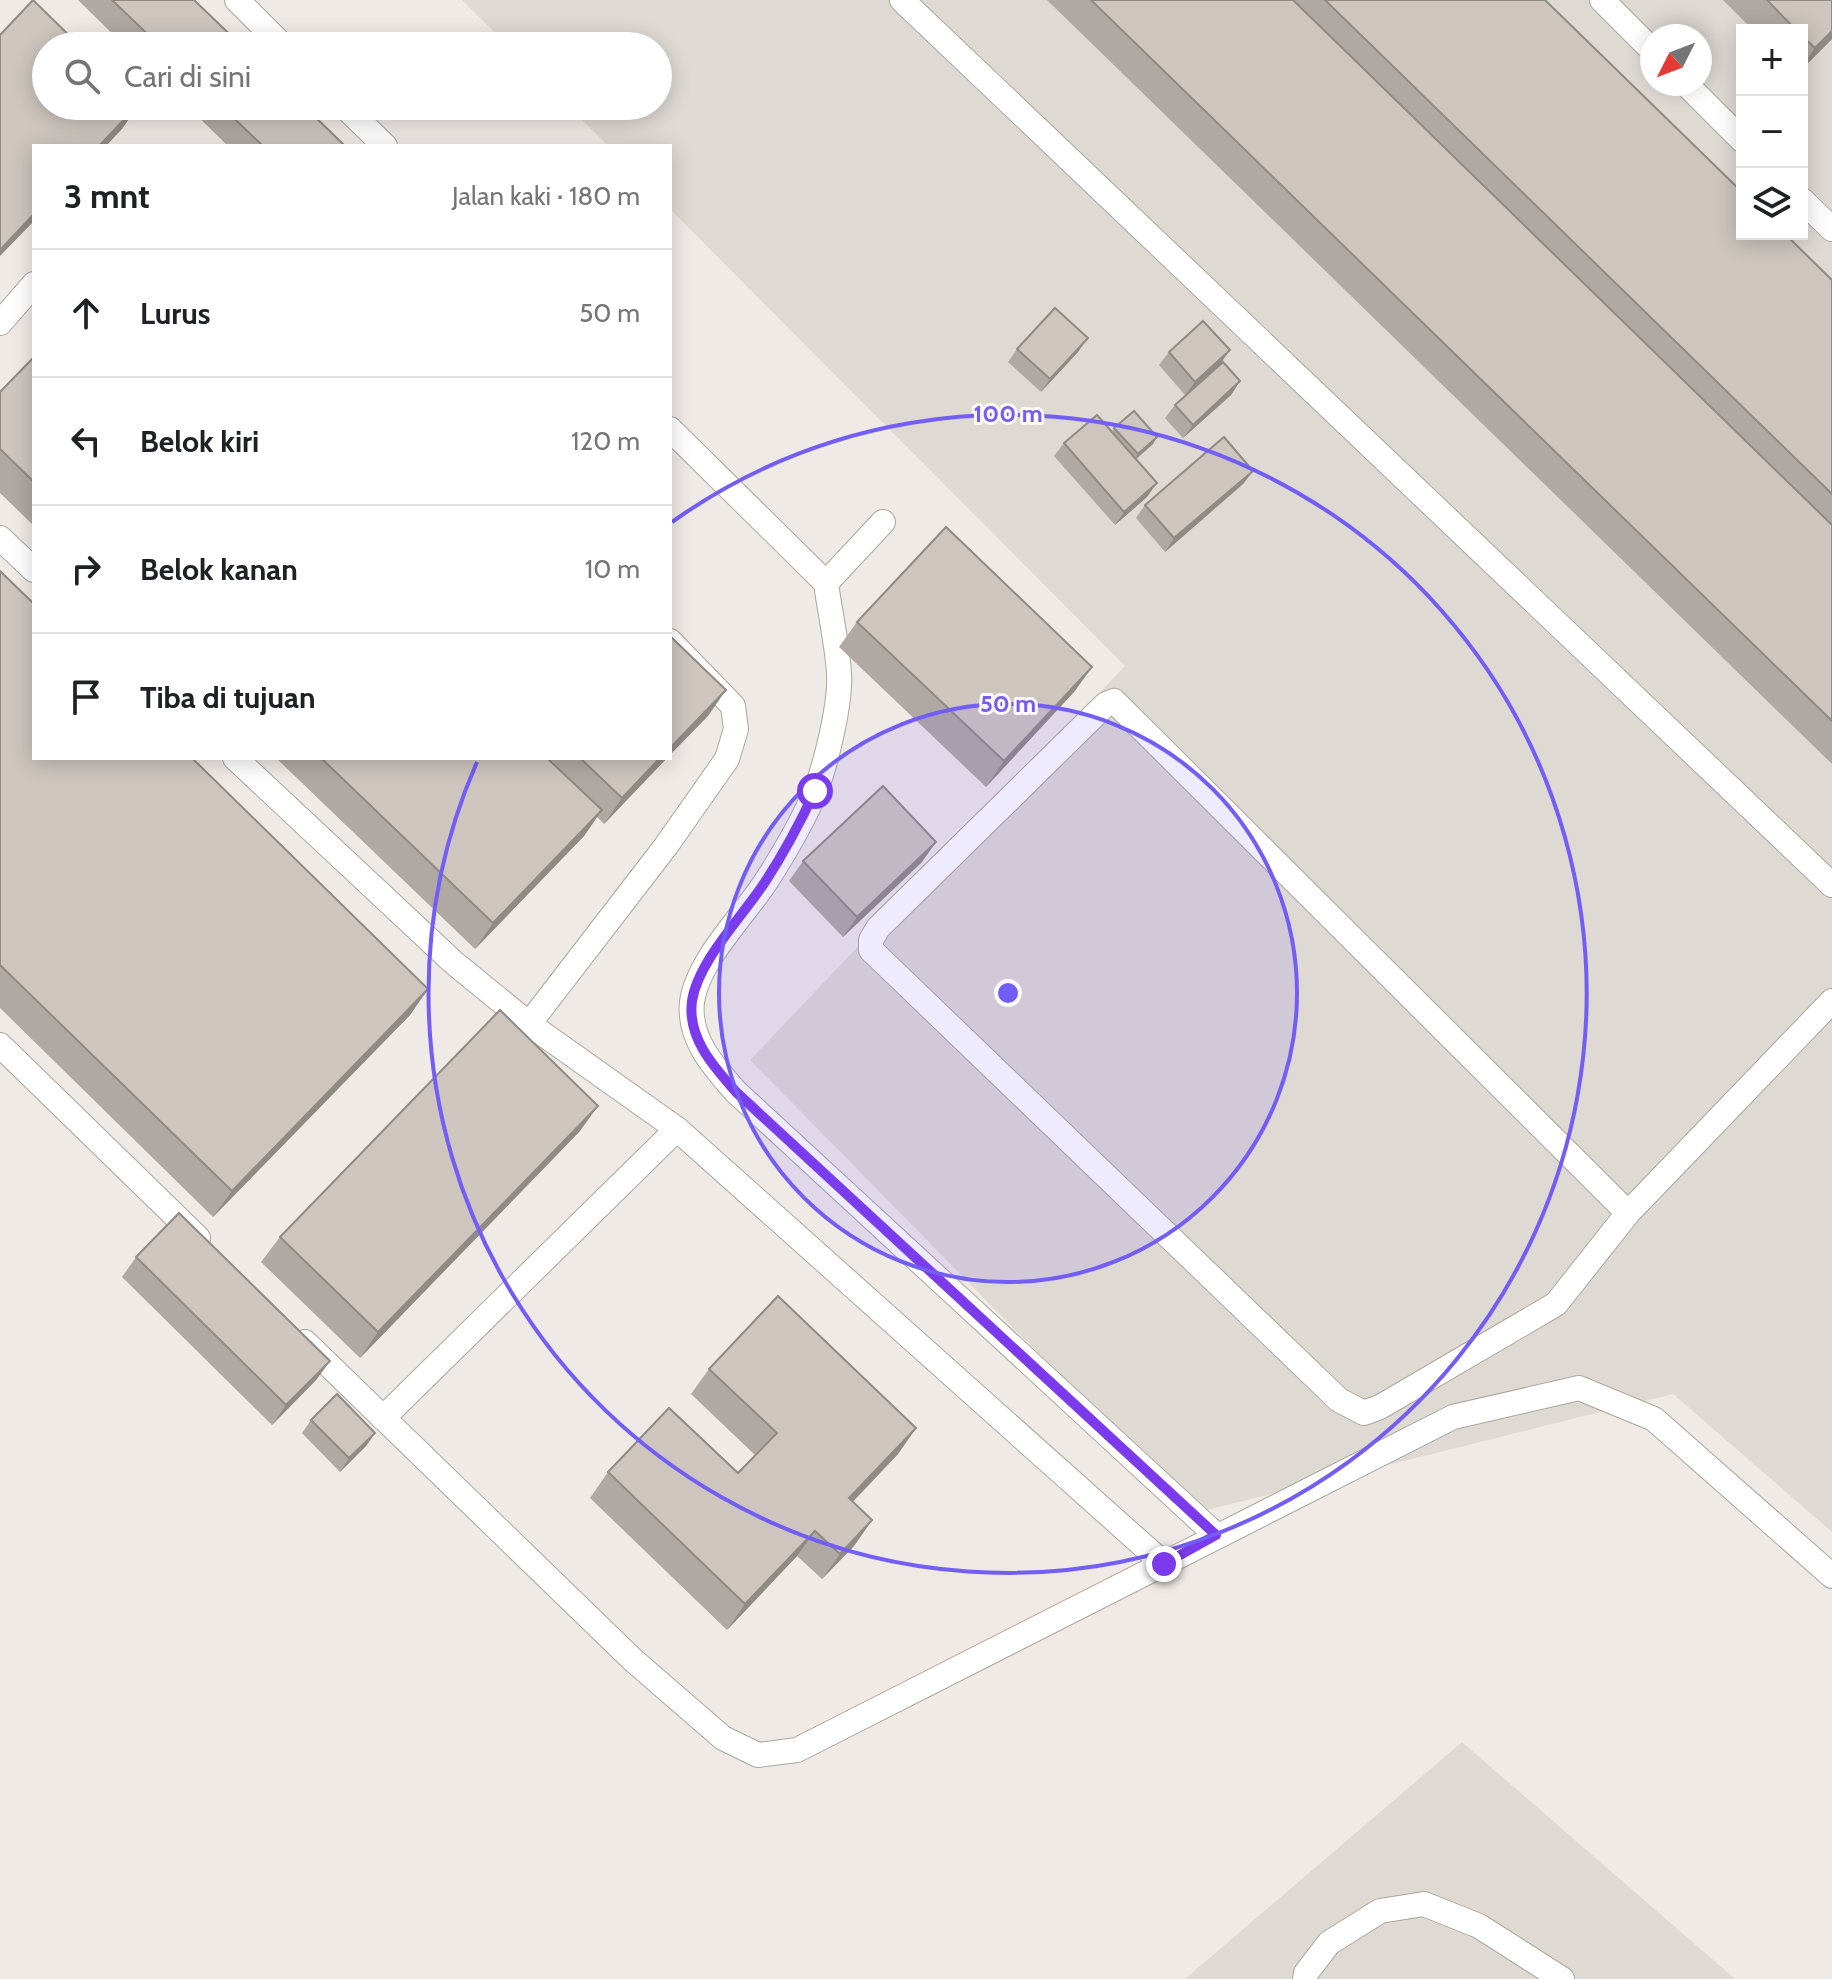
<!DOCTYPE html>
<html lang="id">
<head>
<meta charset="utf-8">
<style>
	body { margin:0; font-family:Cabin,sans-serif; background:#f6f6f6; color:#202124 }
	.controls { position:absolute; right:24px; top:24px; display:grid; overflow:hidden; border-radius:0px; box-shadow:0 4px 20px #0003 }
	.controls button { width:72px; height:72px; display:grid; place-items:center; padding:0; border:0; border-bottom:2px solid #e0e0e0; background:#fff; color:#202124; font:40px sans-serif }
	.compass { position:absolute; left:1640px; top:24px; width:72px; height:72px; border-radius:50%; background:#fff; box-shadow:0 4px 20px #0003; rotate:228deg }
	.stop { position:absolute; width:24px; height:24px; margin:-18px; border:6px solid #7c3aed; border-radius:50%; background:#fff }
	.stop.end { background:#7c3aed; border-color:#fff; box-shadow:0 2px 8px #0008 }
	.list { margin:0; padding:0; list-style:none }
	h2 { display:flex; justify-content:space-between; align-items:center; height:104px; margin:0; padding:0 32px; font-size:34px }
	h2 small { font-size:26px; font-weight:400; color:#757577 }
	.list li { display:grid; grid-template-columns:52px 1fr auto; gap:24px; align-items:center; box-sizing:border-box; height:128px; padding:0 32px; border-top:2px solid #e0e0e0 }
	.list b { display:block; font-size:30px; white-space:nowrap }
	.list em { font-size:26px; font-style:normal; color:#757577 }
	.icon { flex:none; width:44px; height:44px; fill:none; stroke:currentColor; stroke-width:2; stroke-linecap:round; stroke-linejoin:round }
	.map { position:relative; flex:none; width:1832px; height:1979px; overflow:hidden }
	.search { position:absolute; background:#fff; box-shadow:0 4px 20px #0003; left:32px; top:32px; width:640px; height:88px; display:flex; align-items:center; gap:20px; box-sizing:border-box; padding:0 28px; border-radius:44px; color:#757577; font-size:30px }
	.panel { position:absolute; background:#fff; box-shadow:0 4px 20px #0003; left:32px; top:144px; width:640px; height:616px; border-radius:0px }
	.map>svg:first-child { display:block }
</style>
</head>
<body>
<div class="map">
<svg width="1832" height="1979" viewBox="0 0 1832 1979">
	<rect width="100%" height="100%" fill="#efeae6"/>
	<g fill="#dfd9d4" fill-rule="evenodd">
		<path d="M462 0H1832V1532L1673 1394 1195 1513 750 1060 1125 666 670 209V146H608L568 106H658V46H508ZM1742 30H1802V234H1742ZM1652 36H1700V84H1652Z"/>
		<polygon points="1462,1742 1735,1979 1185,1979"/>
	</g>
	<g fill="none" stroke-linecap="round" stroke-linejoin="round">
		<defs>
			<g id="minor">
				<polyline points="237,0 283,46"/>
				<polyline points="902,0 1832,885"/>
				<polyline points="1602,0 1652,50"/>
				<polyline points="1686,84 1742,140"/>
				<polyline points="344,106 385,146"/>
				<polyline points="1802,200 1832,229"/>
				<polyline points="0,323 34,284"/>
				<polyline points="670,429 826,583"/>
				<path d="M883 522 826 583C830 613 837 643 839 673 841 703 826 764 815 792 802 824 783 855 765 883 743 916 697 962 692 1002 688 1039 714 1067 736 1092L1216 1535"/>
				<polyline points="0,538 34,570"/>
				<polyline points="235,758 453,962 529,1024 677,1129 1164,1564"/>
				<polyline points="529,1024 666,846 727,759 736,729 733,706 670,641"/>
				<polyline points="0,1045 198,1238"/>
				<polyline points="1628,1213 1114,701 1106,704 878,928 871,940 871,950 1339,1400 1364,1413 1380,1407 1556,1304 1628,1213 1832,1001"/>
				<polyline points="305,1342 633,1660 723,1738 758,1755 797,1750 1453,1417 1579,1388 1654,1419 1832,1576"/>
				<polyline points="383,1418 677,1129"/>
				<polyline points="1305,1979 1306,1973 1329,1943 1380,1911 1424,1904 1479,1926 1562,1979"/>
			</g>
		</defs>
		<use href="#minor" stroke="#ada69c" stroke-width="26"/>
		<use href="#minor" stroke="#fff" stroke-width="24"/>
	</g>
	<g fill="#b0a9a3">
		<polygon points="78,0 194,0 242,46 125,46"/>
		<polygon points="1047,0 1545,0 1832,280 1832,764"/>
		<polygon points="1723,0 1832,0 1832,39 1802,69 1802,30 1753,30"/>
		<polygon points="187,106 304,106 345,146 228,146"/>
		<polygon points="1017,349 1078,352 1041,392 1008,362"/>
		<polygon points="1230,350 1220,364 1185,395 1159,365 1169,352"/>
		<polygon points="34,357 34,526 0,493 0,392"/>
		<polygon points="1240,381 1231,395 1183,438 1165,418 1175,405"/>
		<polygon points="1114,428 1157,437 1153,444 1135,459 1147,497 1115,525 1054,456 1064,443 1112,432"/>
		<polygon points="1253,471 1243,484 1165,552 1136,518 1145,505"/>
		<polygon points="0,571 428,989 410,1015 213,1217 0,1008"/>
		<polygon points="857,622 1092,667 1074,692 986,787 839,647"/>
		<polygon points="276,758 667,758 604,824 597,817 584,836 475,949"/>
		<polygon points="803,861 922,862 843,937 789,881"/>
		<polygon points="580,1131 360,1358 261,1262 280,1237"/>
		<polygon points="136,1257 330,1361 316,1380 272,1425 122,1277"/>
		<polygon points="709,1369 916,1428 898,1454 853,1502 872,1520 854,1546 822,1579 797,1556 727,1630 590,1498 608,1472 738,1473 755,1455 691,1394"/>
		<polygon points="311,1420 375,1433 366,1446 340,1472 302,1433"/>
	</g>
	<g fill="#908a85">
		<polygon points="1832,31 1832,39 1802,69 1802,66 1815,48"/>
		<polygon points="138,106 122,129 106,146 99,146"/>
		<polygon points="34,214 34,221 0,256 0,250"/>
		<polygon points="1088,338 1078,352 1041,392 1050,379"/>
		<polygon points="1230,350 1220,364 1185,395 1195,382"/>
		<polygon points="1240,381 1231,395 1183,438 1193,425"/>
		<polygon points="1157,437 1153,444 1134,461 1138,454"/>
		<polygon points="1253,471 1243,484 1165,552 1174,538"/>
		<polygon points="1157,483 1147,497 1115,525 1124,512"/>
		<polygon points="1092,667 1074,692 986,787 1004,761"/>
		<polygon points="726,690 708,716 670,755 670,748"/>
		<polygon points="660,758 667,758 604,824 622,798"/>
		<polygon points="602,810 584,836 475,949 493,923"/>
		<polygon points="936,842 922,862 843,937 857,917"/>
		<polygon points="428,989 410,1015 213,1217 232,1191"/>
		<polygon points="598,1106 580,1131 360,1358 378,1332"/>
		<polygon points="330,1361 316,1380 272,1425 286,1405"/>
		<polygon points="916,1428 898,1454 831,1524 849,1498"/>
		<polygon points="375,1433 366,1446 340,1472 349,1458"/>
		<polygon points="872,1520 854,1546 822,1579 840,1554"/>
		<polygon points="815,1531 797,1556 727,1630 745,1604"/>
	</g>
	<g fill="#cdc5be" stroke="#908a85" stroke-width="2">
		<polygon points="33,0 80,46 46,46 46,106 137,106 99,146 34,146 34,214 0,250 0,35"/>
		<polygon points="112,0 194,0 242,46 160,46"/>
		<polygon points="1091,0 1293,0 1832,525 1832,721"/>
		<polygon points="1325,0 1545,0 1742,192 1742,234 1785,234 1832,280 1832,494"/>
		<polygon points="1767,0 1832,0 1832,31 1815,48 1802,36 1802,30 1796,30"/>
		<polygon points="221,106 304,106 345,146 263,146"/>
		<polygon points="1055,308 1088,338 1050,379 1017,349"/>
		<polygon points="1203,321 1230,350 1195,382 1169,352"/>
		<polygon points="34,357 34,482 0,449 0,392"/>
		<polygon points="1223,362 1240,381 1193,425 1175,405"/>
		<polygon points="1134,411 1157,437 1138,454 1114,428"/>
		<polygon points="1097,415 1157,483 1124,512 1064,443"/>
		<polygon points="1224,437 1253,471 1174,538 1145,505"/>
		<polygon points="946,527 1092,667 1004,761 857,622"/>
		<polygon points="0,571 34,604 34,758 192,758 428,989 232,1191 0,965"/>
		<polygon points="670,636 726,690 670,748"/>
		<polygon points="321,758 547,758 602,810 493,923"/>
		<polygon points="580,758 660,758 622,798"/>
		<polygon points="883,786 936,842 857,917 803,861"/>
		<polygon points="500,1010 598,1106 378,1332 280,1237"/>
		<polygon points="179,1213 330,1361 286,1405 136,1257"/>
		<polygon points="778,1296 916,1428 849,1498 872,1520 840,1554 815,1531 745,1604 608,1472 669,1408 738,1473 777,1433 709,1369"/>
		<polygon points="337,1394 375,1433 349,1458 311,1420"/>
	</g>
	<g fill="none" stroke-linecap="round" stroke-linejoin="round">
		<path stroke="#7c3aed" stroke-width="10" d="M815 791C800 823 784 853 765 882 743 916 698 961 692 1001 687 1038 714 1067 736 1092L1216 1535 1164 1564"/>
	</g>
	<circle cx="1008" cy="993" r="289" fill="#725df5" fill-opacity=".12"/>
	<g fill="none" stroke="#725df5" stroke-width="4">
		<circle cx="1008" cy="993" r="289"/>
		<path d="M672 522A579 579 0 1 1 477 762"/>
	</g>
	<circle cx="1008" cy="993" r="12" fill="#725df5" stroke="#fbf8f7" stroke-width="4"/>
	<g font-size="24" text-anchor="middle" font-weight="bold" fill="#725df5" stroke="#fbf8f7" stroke-width="6" stroke-linejoin="round" paint-order="stroke">
		<text x="1008" y="422">100 m</text>
		<text x="1008" y="712">50 m</text>
	</g>
</svg>
<div class="controls">
<button>+</button>
<button>−</button>
<button><svg class="icon" aria-label="layers" viewBox="0 0 24 24"><path d="M12 4l9 5-9 5-9-5zM3 14l9 5 9-5"/></svg></button>
</div>
<svg class="compass" viewBox="-18 -18 36 36"><path d="M0-13l5 13h-10z" fill="#e53935"/><path d="M0 13l5-13h-10z" fill="#757577"/></svg>
<div class="stop" style="left:815px;top:791px"></div>
<div class="stop end" style="left:1164px;top:1564px"></div>
<div class="search"><svg class="icon" aria-label="search" viewBox="0 0 24 24"><circle cx="10" cy="10" r="6"/><path d="M15 15l6 6"/></svg>Cari di sini</div>
<section class="panel">
<h2>3 mnt<small>Jalan kaki · 180 m</small></h2>
<ul class="list">
<li><svg class="icon" aria-label="ahead" viewBox="0 0 24 24"><path d="M12 20V5M6 11l6-6 6 6"/></svg><div><b>Lurus</b></div><em>50 m</em></li>
<li><svg class="icon" aria-label="left" viewBox="0 0 24 24"><path d="M17 20v-9H6M10 6l-5 5 5 5"/></svg><div><b>Belok kiri</b></div><em>120 m</em></li>
<li><svg class="icon" aria-label="right" viewBox="0 0 24 24"><path d="M7 20v-9h11M14 6l5 5-5 5"/></svg><div><b>Belok kanan</b></div><em>10 m</em></li>
<li><svg class="icon" aria-label="arrive" viewBox="0 0 24 24"><path d="M6 21V4h12l-3 4 3 4H6"/></svg><div><b>Tiba di tujuan</b></div></li>
</ul>
</section>
</div>
</body>
</html>
